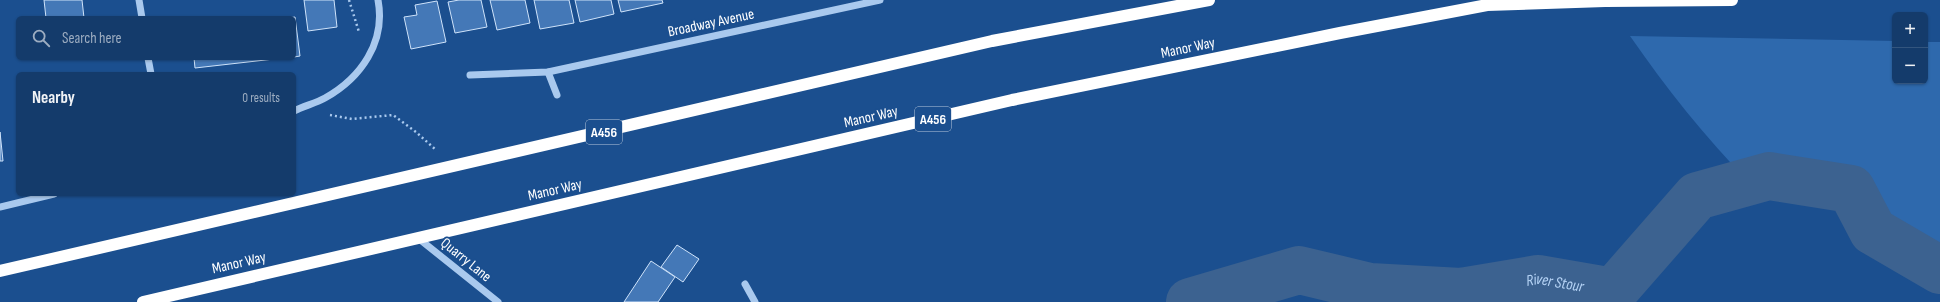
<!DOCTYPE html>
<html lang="en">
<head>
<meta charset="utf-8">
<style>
	body { margin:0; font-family:"Sofia Sans Condensed",sans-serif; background:#1d4271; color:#f1f3f6 }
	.controls { position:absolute; right:12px; top:12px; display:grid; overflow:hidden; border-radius:6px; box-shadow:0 1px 3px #0004 }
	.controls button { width:36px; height:36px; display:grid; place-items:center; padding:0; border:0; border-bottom:1px solid #33557e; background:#143b6b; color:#f1f3f6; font:20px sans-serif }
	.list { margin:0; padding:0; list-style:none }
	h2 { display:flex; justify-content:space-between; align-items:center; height:52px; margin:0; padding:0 16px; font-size:17px }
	h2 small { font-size:13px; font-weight:400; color:#9dadc1 }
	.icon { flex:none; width:22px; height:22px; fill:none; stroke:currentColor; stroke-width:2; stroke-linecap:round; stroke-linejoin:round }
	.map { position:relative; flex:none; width:1940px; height:302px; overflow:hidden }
	.search { position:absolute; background:#143b6b; box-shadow:0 1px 3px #0004; left:16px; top:16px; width:280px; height:44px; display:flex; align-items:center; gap:10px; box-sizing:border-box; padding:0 14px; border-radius:6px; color:#9dadc1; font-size:15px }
	.panel { position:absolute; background:#143b6b; box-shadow:0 1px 3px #0004; left:16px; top:72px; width:280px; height:124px; border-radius:6px }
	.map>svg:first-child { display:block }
</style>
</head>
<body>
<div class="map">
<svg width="1940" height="302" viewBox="0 0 1940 302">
	<rect width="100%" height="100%" fill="#1b4f8f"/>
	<path fill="#2e69ad" d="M1630 36 1895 41V81H1925V42H1940V270L1873 231 1851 189 1769 176 1749 182C1705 137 1666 88 1630 36Z"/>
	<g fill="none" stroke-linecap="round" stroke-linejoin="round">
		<path stroke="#3c6290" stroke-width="48" id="s1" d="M1190 302 1299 270 1370 287 1461 292 1538 279 1613 292 1697 196 1769 176 1851 189 1873 231 1940 270"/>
	</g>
	<g fill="#4478b7" stroke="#cfe3fa">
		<polygon points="44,0 82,0 84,18 46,18"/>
		<polygon points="304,0 334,0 337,27 308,31"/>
		<polygon points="459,0 481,0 487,27 455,33 448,2"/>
		<polygon points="490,0 525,0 530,23 497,30"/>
		<polygon points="534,0 569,0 574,23 540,29"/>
		<polygon points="575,0 611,0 614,14 580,22"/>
		<polygon points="618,0 662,0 663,3 621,12"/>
		<polygon points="437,1 446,42 411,49 404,17 417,15 415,5"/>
		<polygon points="295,17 300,56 294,57 294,18 287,18"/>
		<polygon points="194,58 283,58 195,68"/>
		<polygon points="0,132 3,161 0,161"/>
		<polygon points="677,245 699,259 683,282 661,267"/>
		<polygon points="651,261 675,277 658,302 624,302"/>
	</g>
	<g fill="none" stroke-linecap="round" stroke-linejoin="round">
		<g stroke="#a9c9ee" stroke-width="2.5" stroke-dasharray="2 3" stroke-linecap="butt">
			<polyline points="349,0 359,32"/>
			<polyline points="330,115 352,119 393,115 416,132 436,150"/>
		</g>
		<g stroke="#a9c9ee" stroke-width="7">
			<polyline points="139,0 142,18"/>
			<polyline points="148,58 151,74"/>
			<polyline points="548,72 557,95"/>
			<polyline points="470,75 548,72 880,0"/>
			<path d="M294 111C304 106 316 103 325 98 361 78 386 42 378 0"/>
			<polyline points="0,207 54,194"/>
			<polyline points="418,238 498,302"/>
			<polyline points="745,284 755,302"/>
		</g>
		<g stroke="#fff" stroke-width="12">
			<polyline points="0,271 992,41 1209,0"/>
			<polyline points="143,302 1012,100 1340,33 1487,5 1605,1 1732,0"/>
		</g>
	</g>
	<g text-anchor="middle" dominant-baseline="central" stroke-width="3.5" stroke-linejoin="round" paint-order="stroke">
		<g fill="#1b4f8f" stroke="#bbcadd" stroke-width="1">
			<rect x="915" y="107" width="36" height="24" rx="3"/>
			<rect x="586" y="120" width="36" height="24" rx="3"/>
		</g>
		<g font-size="14" font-weight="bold" fill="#fff">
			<text x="933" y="119">A456</text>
			<text x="604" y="132">A456</text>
		</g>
		<g font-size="15" fill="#fff" stroke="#1b4f8f">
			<text transform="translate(711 23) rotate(-12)">Broadway Avenue</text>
			<text transform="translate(1188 48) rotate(-12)">Manor Way</text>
			<text transform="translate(871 117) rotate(-13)">Manor Way</text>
			<text transform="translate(555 190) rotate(-13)">Manor Way</text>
			<text transform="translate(466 260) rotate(39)">Quarry Lane</text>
			<text transform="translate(239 263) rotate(-13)">Manor Way</text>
		</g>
		<g font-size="16" font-style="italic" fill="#b5d3f5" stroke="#1b4f8f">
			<text stroke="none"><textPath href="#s1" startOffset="373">River Stour</textPath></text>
		</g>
	</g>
</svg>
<div class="controls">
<button>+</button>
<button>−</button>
</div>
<div class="search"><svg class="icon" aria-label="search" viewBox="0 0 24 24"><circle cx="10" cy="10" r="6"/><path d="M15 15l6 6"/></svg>Search here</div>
<section class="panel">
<h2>Nearby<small>0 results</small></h2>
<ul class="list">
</ul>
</section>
</div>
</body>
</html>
